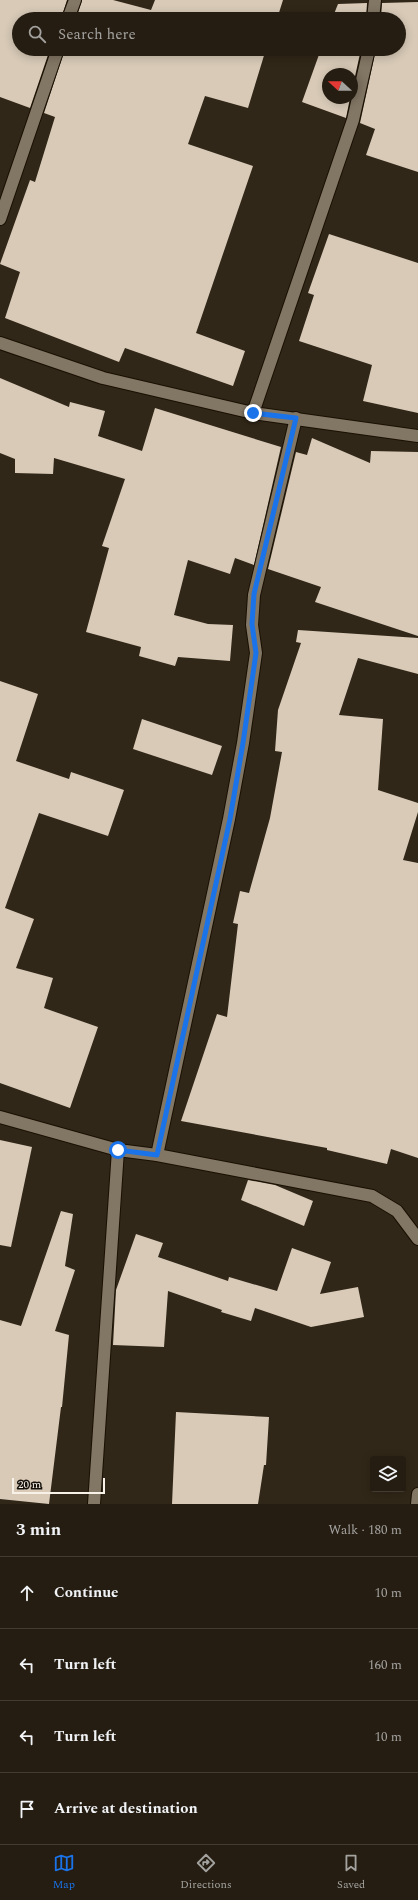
<!DOCTYPE html>
<html lang="en">
<head>
<meta charset="utf-8">
<style>
	body { margin:0; font-family:Spectral,serif; background:#2d261b; color:#f1f3f6 }
	.controls { position:absolute; right:12px; bottom:12px; display:grid; overflow:hidden; border-radius:4px; box-shadow:0 2px 10px #0003 }
	.controls button { width:36px; height:36px; display:grid; place-items:center; padding:0; border:0; border-bottom:1px solid #423b32; background:#251d12; color:#f1f3f6; font:20px sans-serif }
	.compass { position:absolute; left:322px; top:68px; width:36px; height:36px; border-radius:50%; background:#251d12; box-shadow:0 2px 10px #0003; rotate:291deg }
	.scale { position:absolute; left:12px; bottom:10px; width:93px; box-sizing:border-box; padding-left:4px; border:2px solid #f8f1e7; border-top:0; font-size:11px; line-height:14px; white-space:nowrap; color:#f8f1e7; -webkit-text-stroke:3px #15110a; paint-order:stroke }
	.stop { position:absolute; width:12px; height:12px; margin:-9px; border:3px solid #1a73e8; border-radius:50%; background:#fff }
	.stop.end { background:#1a73e8; border-color:#fff; box-shadow:0 1px 4px #0008 }
	.list { margin:0; padding:0; list-style:none }
	h2 { display:flex; justify-content:space-between; align-items:center; height:52px; margin:0; padding:0 16px; font-size:17px }
	h2 small { font-size:13px; font-weight:400; color:#a3a29f }
	.list li { display:grid; grid-template-columns:26px 1fr auto; gap:12px; align-items:center; box-sizing:border-box; height:72px; padding:0 16px; border-top:1px solid #423b32 }
	.list b { display:block; font-size:15px; white-space:nowrap }
	.list em { font-size:13px; font-style:normal; color:#a3a29f }
	.icon { flex:none; width:22px; height:22px; fill:none; stroke:currentColor; stroke-width:2; stroke-linecap:round; stroke-linejoin:round }
	.map { position:relative; flex:none; width:418px; height:1504px; overflow:hidden }
	.search { position:absolute; background:#251d12; box-shadow:0 2px 10px #0003; left:12px; right:12px; top:12px; height:44px; display:flex; align-items:center; gap:10px; box-sizing:border-box; padding:0 14px; border-radius:22px; color:#a3a29f; font-size:15px }
	.sheet { height:340px; background:#251d12 }
	nav { display:flex; justify-content:space-around; align-items:center; box-sizing:border-box; height:56px; border-top:1px solid #423b32; background:#251d12; font-size:11px; color:#a3a29f }
	nav a { display:grid; justify-items:center; gap:2px }
	nav .on { color:#1a73e8 }
	.map>svg:first-child { display:block }
</style>
</head>
<body>
<div class="map">
<svg width="418" height="1504" viewBox="0 0 418 1504">
	<rect width="100%" height="100%" fill="#312718"/>
	<g fill="#d8cab7">
		<polygon points="0,0 67,0 61,19 19,19 19,49 50,49 30,108 0,97"/>
		<polygon points="82,0 113,0 151,10 155,0 283,0 277,19 76,19"/>
		<polygon points="418,2 418,172 366,155 375,129 360,123 376,49 399,49 399,19 381,19 382,3"/>
		<polygon points="367,3 366,19 332,19 338,4"/>
		<polygon points="65,49 266,49 248,108 205,96 188,144 253,166 196,333 245,351 233,386 125,348 119,362 5,318 20,272 0,264 30,180 35,182 55,117 44,113"/>
		<polygon points="321,49 361,49 352,90 352,74 328,74 328,98 350,98 346,118 302,102"/>
		<polygon points="329,234 418,263 418,413 363,401 372,365 299,341 314,295 308,293"/>
		<polygon points="0,378 69,407 70,402 105,411 98,436 142,451 155,408 281,447 254,565 235,558 230,574 188,560 174,615 208,624 233,625 230,661 178,657 175,666 139,656 141,647 86,632 109,548 102,546 125,479 54,458 53,474 15,473 15,459 0,453"/>
		<polygon points="312,438 370,463 371,451 418,452 418,636 315,602 321,587 268,569 296,452 307,455"/>
		<polygon points="298,630 418,638 418,674 358,658 339,715 383,719 378,790 418,803 418,812 403,860 418,863 418,1158 391,1149 387,1164 327,1150 327,1148 181,1121 217,1014 227,1017 238,924 233,923 240,891 249,893 270,818 282,752 275,751 278,710 301,643 296,642"/>
		<polygon points="0,681 38,694 16,761 69,779 71,772 124,790 108,836 39,813 5,908 34,919 16,968 53,978 44,1008 98,1027 70,1108 0,1083"/>
		<polygon points="142,719 222,746 212,775 133,749"/>
		<polygon points="0,1140 32,1147 11,1247 0,1245"/>
		<polygon points="248,1180 275,1185 313,1201 304,1226 241,1200"/>
		<polygon points="61,1211 73,1214 65,1266 75,1270 55,1331 69,1335 62,1407 61,1407 49,1504 0,1499 0,1320 21,1326"/>
		<polygon points="136,1234 163,1243 158,1257 228,1281 229,1277 277,1291 292,1248 331,1262 320,1294 358,1287 364,1317 311,1327 255,1308 251,1321 221,1312 222,1310 168,1291 164,1347 113,1345 116,1290"/>
		<polygon points="176,1412 269,1417 266,1465 264,1465 258,1504 172,1504"/>
	</g>
	<g fill="none" stroke-linecap="round" stroke-linejoin="round">
		<defs>
			<g id="minor">
				<polyline points="68,19 75,0"/>
				<polyline points="373,19 375,0"/>
				<polyline points="0,219 58,49"/>
				<polyline points="0,343 103,378 253,413 418,436"/>
				<polyline points="253,413 353,120 369,49"/>
				<polyline points="0,1117 118,1150 157,1155 372,1196 397,1211 418,1239"/>
				<polyline points="157,1155 229,819 243,743 256,653 252,625 254,595 296,418"/>
				<polyline points="94,1504 118,1150"/>
				<polyline points="417,1504 418,1494"/>
			</g>
		</defs>
		<use href="#minor" stroke="#191003" stroke-width="14"/>
		<use href="#minor" stroke="#827664" stroke-width="12"/>
	</g>
	<g fill="none" stroke-linecap="round" stroke-linejoin="round">
		<polyline stroke="#1a73e8" stroke-width="5" points="118,1150 157,1155 230,819 243,743 256,653 252,624 254,594 296,418 253,413"/>
	</g>
</svg>
<div class="controls">
<button><svg class="icon" aria-label="layers" viewBox="0 0 24 24"><path d="M12 4l9 5-9 5-9-5zM3 14l9 5 9-5"/></svg></button>
</div>
<svg class="compass" viewBox="-18 -18 36 36"><path d="M0-13l5 13h-10z" fill="#e53935"/><path d="M0 13l5-13h-10z" fill="#a3a29f"/></svg>
<div class="scale">20 m</div>
<div class="stop" style="left:118px;top:1150px"></div>
<div class="stop end" style="left:253px;top:413px"></div>
<div class="search"><svg class="icon" aria-label="search" viewBox="0 0 24 24"><circle cx="10" cy="10" r="6"/><path d="M15 15l6 6"/></svg>Search here</div>
</div>
<section class="sheet">
<h2>3 min<small>Walk · 180 m</small></h2>
<ul class="list">
<li><svg class="icon" aria-label="ahead" viewBox="0 0 24 24"><path d="M12 20V5M6 11l6-6 6 6"/></svg><div><b>Continue</b></div><em>10 m</em></li>
<li><svg class="icon" aria-label="left" viewBox="0 0 24 24"><path d="M17 20v-9H6M10 6l-5 5 5 5"/></svg><div><b>Turn left</b></div><em>160 m</em></li>
<li><svg class="icon" aria-label="left" viewBox="0 0 24 24"><path d="M17 20v-9H6M10 6l-5 5 5 5"/></svg><div><b>Turn left</b></div><em>10 m</em></li>
<li><svg class="icon" aria-label="arrive" viewBox="0 0 24 24"><path d="M6 21V4h12l-3 4 3 4H6"/></svg><div><b>Arrive at destination</b></div></li>
</ul>
</section>
<nav>
<a class="on"><svg class="icon" aria-label="map" viewBox="0 0 24 24"><path d="M3 6l6-2 6 2 6-2v14l-6 2-6-2-6 2zM9 4v14M15 6v14"/></svg>Map</a>
<a><svg class="icon" aria-label="directions" viewBox="0 0 24 24"><path d="M12 3l9 9-9 9-9-9zM9 14v-3h6M13 9l2 2-2 2"/></svg>Directions</a>
<a><svg class="icon" aria-label="saved" viewBox="0 0 24 24"><path d="M7 4h10v16l-5-4-5 4z"/></svg>Saved</a>
</nav>
</body>
</html>
